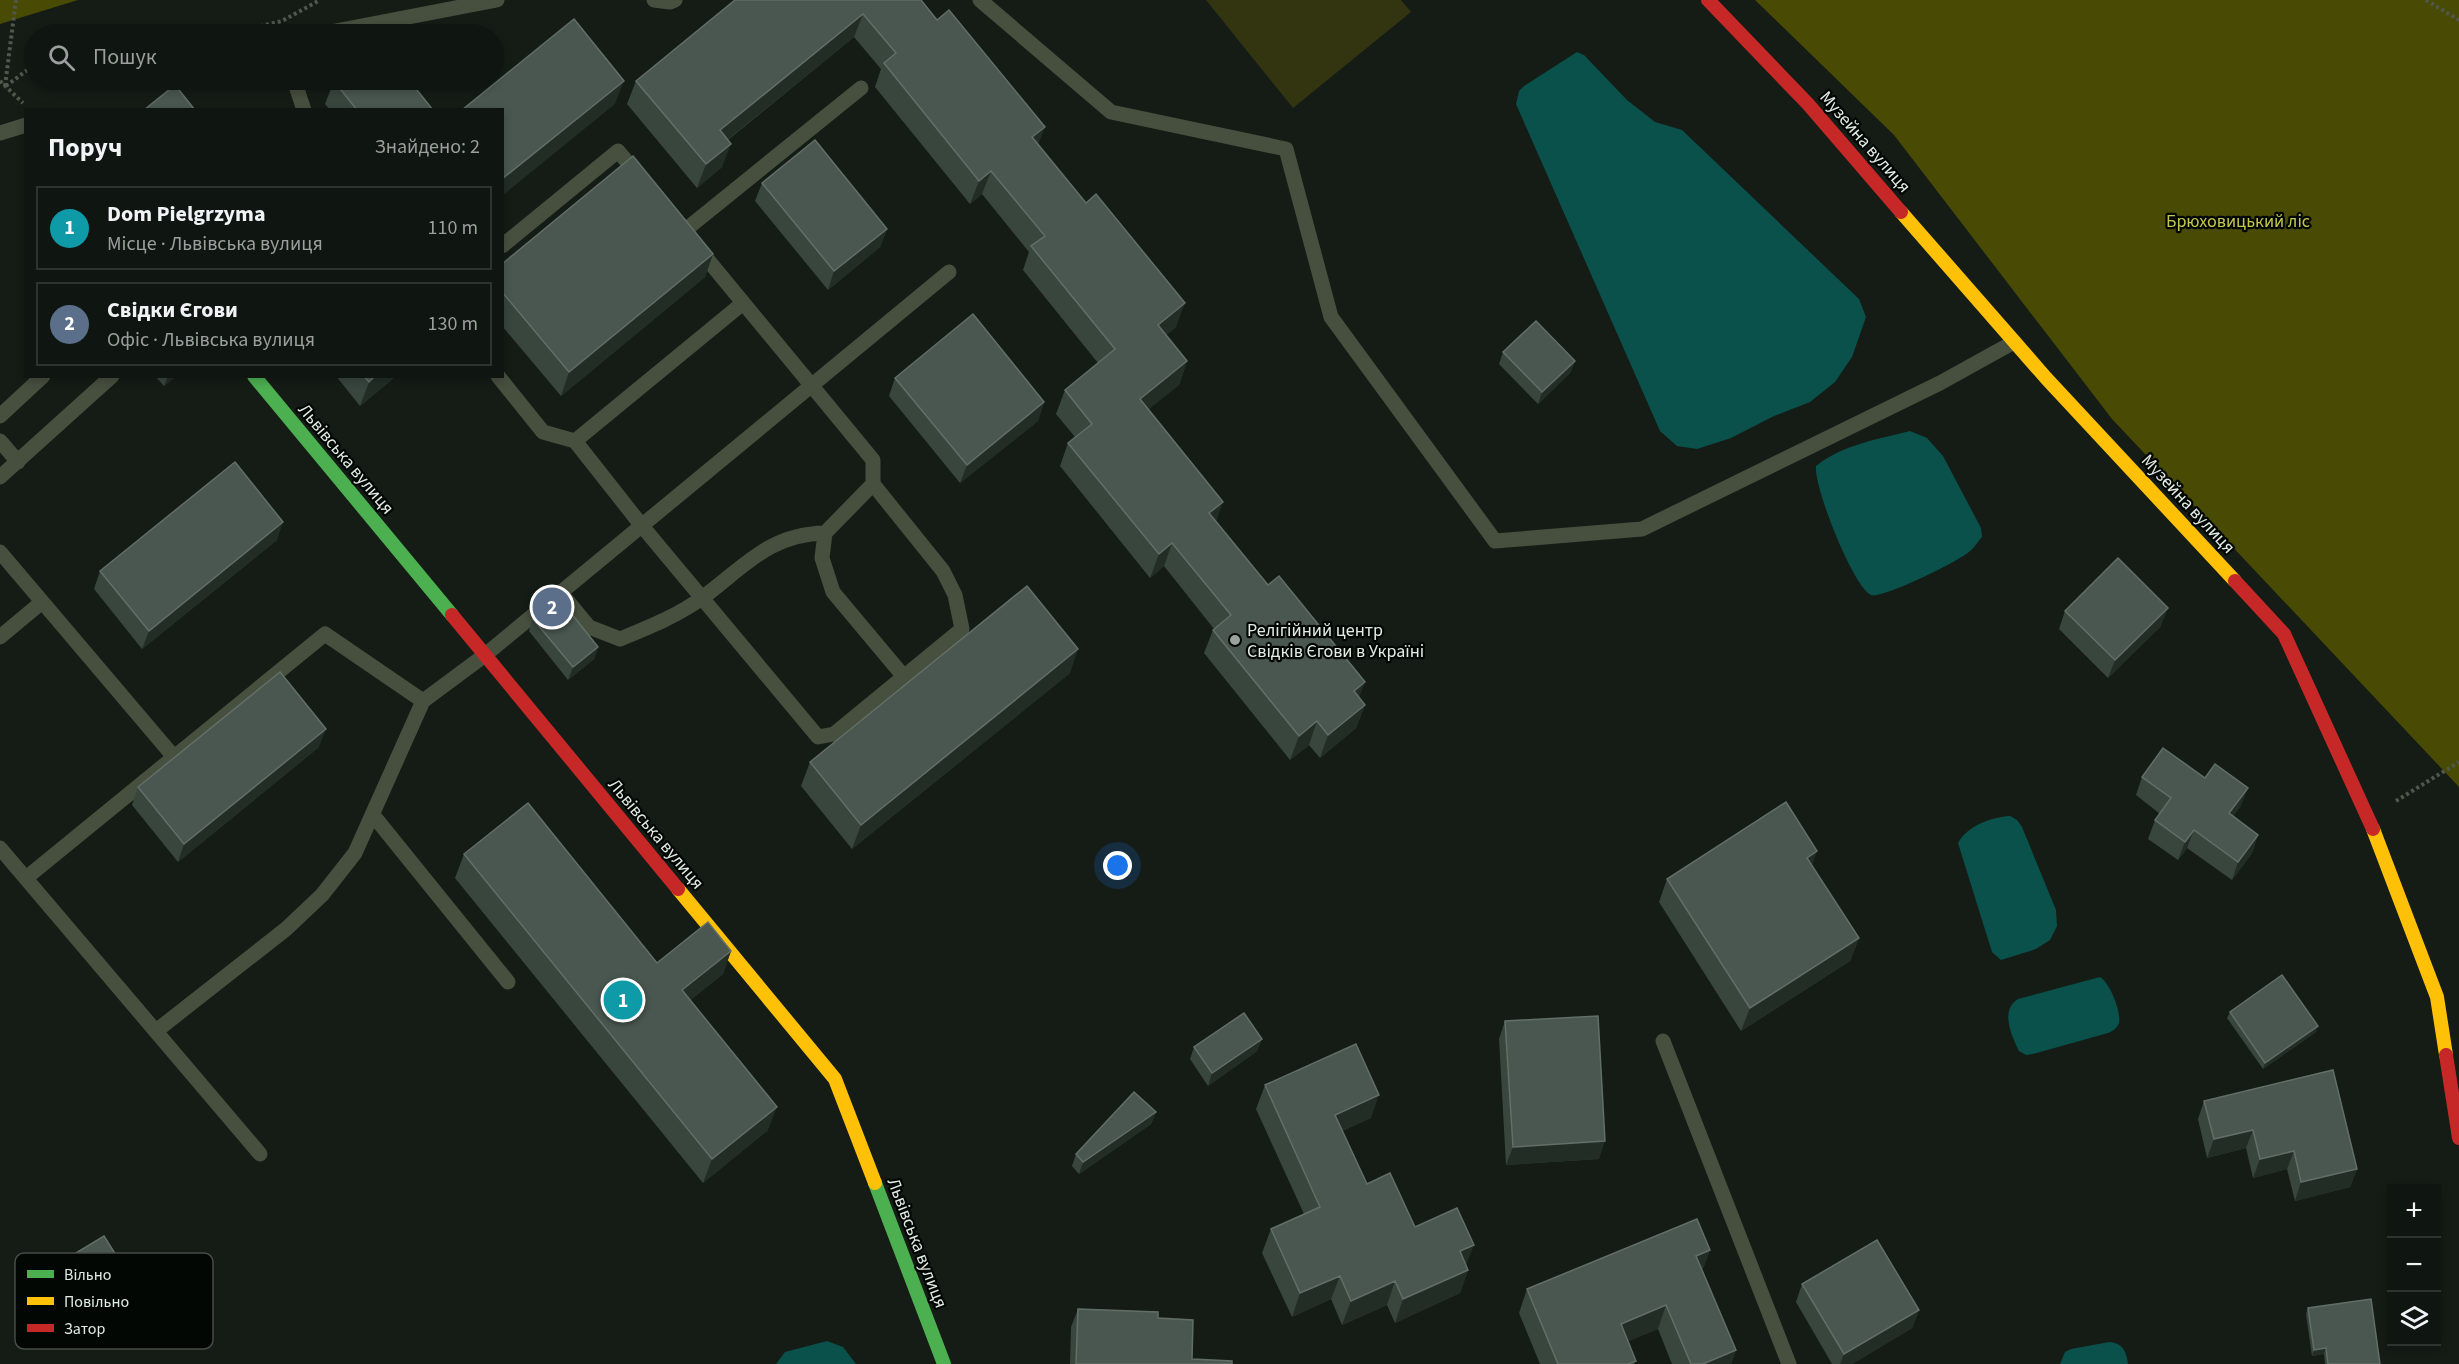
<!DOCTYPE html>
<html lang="uk">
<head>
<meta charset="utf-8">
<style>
	body { margin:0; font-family:"Source Sans 3",sans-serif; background:#181e19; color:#f1f3f6 }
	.controls { position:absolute; right:18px; bottom:18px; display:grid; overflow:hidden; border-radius:0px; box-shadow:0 3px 9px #0003 }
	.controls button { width:54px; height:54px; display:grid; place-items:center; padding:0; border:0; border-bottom:2px solid #2f3430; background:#0f1510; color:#f1f3f6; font:30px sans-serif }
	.you { position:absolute; left:1118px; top:866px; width:21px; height:21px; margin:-15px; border:4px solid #fff; border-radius:50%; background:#1a73e8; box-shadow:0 0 0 9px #1a73e833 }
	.badge { display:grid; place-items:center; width:39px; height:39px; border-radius:50%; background:#9aa39b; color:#fff; font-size:20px; font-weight:700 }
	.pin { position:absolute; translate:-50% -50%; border:3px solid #fff; box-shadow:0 2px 6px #0006 }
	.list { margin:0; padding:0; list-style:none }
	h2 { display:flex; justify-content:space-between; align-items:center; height:78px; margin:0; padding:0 24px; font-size:26px }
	h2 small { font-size:20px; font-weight:400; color:#9b9f9f }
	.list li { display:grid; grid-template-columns:39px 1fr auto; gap:18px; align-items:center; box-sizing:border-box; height:84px; margin:0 12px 12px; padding:0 12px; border:2px solid #2f3430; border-radius:0px }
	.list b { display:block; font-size:22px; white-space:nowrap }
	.list p { margin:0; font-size:20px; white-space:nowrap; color:#9b9f9f }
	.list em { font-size:20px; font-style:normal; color:#9b9f9f }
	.icon { flex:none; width:33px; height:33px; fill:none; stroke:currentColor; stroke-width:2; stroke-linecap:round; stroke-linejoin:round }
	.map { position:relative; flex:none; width:2459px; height:1364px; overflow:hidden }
	.search { position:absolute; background:#0f1510; box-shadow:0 3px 9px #0003; left:24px; top:24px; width:480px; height:66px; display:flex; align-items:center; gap:15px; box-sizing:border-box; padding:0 21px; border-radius:33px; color:#9b9f9f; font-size:22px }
	.panel { position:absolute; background:#0f1510; box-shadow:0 3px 9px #0003; left:24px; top:108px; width:480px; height:270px; border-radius:0px }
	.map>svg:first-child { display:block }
</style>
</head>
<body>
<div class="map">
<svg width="2459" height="1364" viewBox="0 0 2459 1364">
	<rect width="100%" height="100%" fill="#141c15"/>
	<polygon fill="#333511" points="1206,0 1401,0 1411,12 1293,108"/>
	<g fill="#494a04">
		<polygon points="0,0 78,0 0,24"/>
		<polygon points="1755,0 2459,0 2459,787 2112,419 1894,135"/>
	</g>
	<g fill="#0a514b">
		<polygon points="1577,52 1584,55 1627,100 1655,122 1682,130 1859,299 1866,317 1852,357 1835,382 1810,402 1774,416 1731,438 1697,449 1677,446 1660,431 1516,104 1519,91 1524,86"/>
		<path d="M1910 431 1927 438 1943 456 1981 528 1982 537C1978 541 1975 547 1970 551 1960 561 1882 599 1871 595 1853 587 1813 485 1816 466 1842 445 1878 439 1910 431Z"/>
		<path d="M2010 816 2017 820 2022 827 2056 910 2057 926 2050 940 2036 949 2001 960 1992 952 1958 843C1967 826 1991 817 2010 816Z"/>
		<path d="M2100 977C2110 983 2121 1011 2119 1023 2117 1028 2113 1031 2108 1033L2033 1054 2026 1055 2019 1051C2011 1035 2000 1010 2018 999Z"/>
		<polygon points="827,1341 843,1347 856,1364 776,1364 785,1352"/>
		<path d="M2109 1342C2123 1343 2126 1351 2128 1364H2060L2065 1352 2071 1349Z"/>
	</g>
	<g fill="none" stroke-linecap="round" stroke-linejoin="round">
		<g stroke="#50574c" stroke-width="4" stroke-dasharray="3 3" stroke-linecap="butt">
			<polyline points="2426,0 2459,20"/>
			<polyline points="213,34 231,33 282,21 320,0"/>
			<polyline points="0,81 23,103"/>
			<polyline points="5,86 16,0"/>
			<polyline points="6,86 34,65"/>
			<polyline points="2396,801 2459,762"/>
		</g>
		<g stroke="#474f3f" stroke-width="15">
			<polyline points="654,0 670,2 675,0"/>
			<polyline points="980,0 1111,112 1286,149 1331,317 1495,541 1642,529 1940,383 2014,342"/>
			<polyline points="320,34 497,0"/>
			<polyline points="294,80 304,110"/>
			<polyline points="0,133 26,125"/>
			<polyline points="684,231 861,88"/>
			<polyline points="502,246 618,151 639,176"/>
			<polyline points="498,376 543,432 575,441 642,526 818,737 834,734 962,629 955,595 943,571 873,484"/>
			<polyline points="0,416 43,376"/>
			<polyline points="0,441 18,462"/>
			<polyline points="575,441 743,303"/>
			<polyline points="0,477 112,376"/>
			<polyline points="825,533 822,558 833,592 905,678"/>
			<polyline points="0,552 174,757"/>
			<path d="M561 593 589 627 620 639C649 627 677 616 702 598 744 567 769 534 825 533L873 484V460L698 248"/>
			<polyline points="0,637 42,602"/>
			<polyline points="373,815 508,982"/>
			<polyline points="0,848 260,1154"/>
			<polyline points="26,878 325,634 423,701"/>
			<polyline points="156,1031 286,929 322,895 355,853 423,701 485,655 949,272"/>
			<polyline points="1663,1041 1789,1364"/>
		</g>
		<g stroke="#4caf50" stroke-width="14">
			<polyline points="254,376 452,615"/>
			<polyline points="875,1183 944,1364"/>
		</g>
		<g stroke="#ffc107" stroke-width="14">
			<polyline points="1901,212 2046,378 2235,581"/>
			<polyline points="2373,829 2437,997 2446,1055"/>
			<polyline points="678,889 835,1079 875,1183"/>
		</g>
		<g stroke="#c62828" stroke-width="14">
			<polyline points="1708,0 1808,104 1901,212"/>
			<polyline points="2235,581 2284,634 2373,829"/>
			<polyline points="452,615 678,889"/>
			<polyline points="2446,1055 2459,1138"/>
		</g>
	</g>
	<g fill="#38463e">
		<polygon points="735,0 921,0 1039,145 1176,327 1166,335 1187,361 1179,385 1148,409 1216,521 1365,705 1356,728 1320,758 1309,745 1290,760 1204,653 1213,630 1214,629 1164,566 1150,578 1060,466 1068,443 1075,437 1056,414 1065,390 1098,363 1023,270 1029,252 982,194 970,204 875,87 881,69 854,37 728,140 722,167 697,188 627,104 636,81"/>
		<polygon points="334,81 433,110 330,110 325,104"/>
		<polygon points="762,183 887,229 880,247 828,290 755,201"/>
		<polygon points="713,254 705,277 561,396 502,326 502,264"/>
		<polygon points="1503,352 1575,361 1570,373 1538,404 1499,364"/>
		<polygon points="155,376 176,376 164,386"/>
		<polygon points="336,376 396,376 360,406"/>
		<polygon points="895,378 1044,402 1038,421 960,483 889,396"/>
		<polygon points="277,540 142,649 94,589 100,571"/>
		<polygon points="2065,611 2161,626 2108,678 2059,629"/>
		<polygon points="533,619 598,647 594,659 568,680 529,631"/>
		<polygon points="1070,673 852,849 801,786 810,762"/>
		<polygon points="319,747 178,862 132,805 138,787"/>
		<polygon points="2142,777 2241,806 2233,816 2258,835 2252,853 2232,880 2187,848 2178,860 2148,839 2155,820 2160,814 2136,795"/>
		<polygon points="464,854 657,963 731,951 723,974 690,1000 768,1130 703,1183 455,878"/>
		<polygon points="1812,866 1859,938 1850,961 1741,1031 1659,902 1667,879"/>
		<polygon points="2230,1012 2316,1032 2263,1069 2227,1018"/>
		<polygon points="1505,1021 1599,1159 1506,1165 1499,1039"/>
		<polygon points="1262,1039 1257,1051 1208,1086 1190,1059 1194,1047"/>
		<polygon points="1265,1085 1371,1118 1342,1131 1367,1184 1415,1227 1466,1265 1468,1270 1460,1293 1395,1323 1387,1305 1342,1325 1331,1299 1292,1317 1262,1253 1271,1229 1304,1214 1256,1109"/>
		<polygon points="2204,1101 2357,1169 2350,1187 2295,1201 2287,1169 2253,1178 2246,1148 2207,1158 2198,1119"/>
		<polygon points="1156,1112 1151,1124 1079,1174 1072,1166 1076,1154"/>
		<polygon points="1710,1250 1702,1271 1736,1350 1731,1364 1672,1364 1658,1329 1628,1341 1635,1364 1540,1364 1519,1313 1527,1289"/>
		<polygon points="61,1262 154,1316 152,1322 109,1349 59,1268"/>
		<polygon points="1802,1284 1919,1310 1912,1328 1852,1364 1832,1364 1796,1302"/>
		<polygon points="2308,1308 2380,1364 2325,1364 2324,1354 2312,1356 2306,1314"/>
		<polygon points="1078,1309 1158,1318 1192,1359 1232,1364 1070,1364 1071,1327"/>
	</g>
	<g fill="#222d26">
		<polygon points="863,14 854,37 711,153 720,130"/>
		<polygon points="624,81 615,104 502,196 502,179"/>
		<polygon points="1045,127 1036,150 1032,137"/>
		<polygon points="731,144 722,167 697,188 706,164"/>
		<polygon points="991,171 982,194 970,204 979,181"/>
		<polygon points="887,229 880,247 828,290 834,271"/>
		<polygon points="713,254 705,277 561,396 569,372"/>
		<polygon points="1185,303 1176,327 1149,348 1158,325"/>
		<polygon points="1187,361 1179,385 1132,423 1140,399"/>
		<polygon points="1575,361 1570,373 1538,404 1542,392"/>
		<polygon points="168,376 176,376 164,386"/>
		<polygon points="375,376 396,376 360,406 369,382"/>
		<polygon points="1044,402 1038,421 960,483 967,465"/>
		<polygon points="1223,502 1215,525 1209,513"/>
		<polygon points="283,522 277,540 142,649 149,631"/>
		<polygon points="1172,543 1164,566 1150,578 1159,554"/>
		<polygon points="2168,608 2161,626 2108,678 2115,660"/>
		<polygon points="598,647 594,659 568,680 573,667"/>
		<polygon points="1078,649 1070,673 852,849 861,825"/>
		<polygon points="1365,682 1356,706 1354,691"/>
		<polygon points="1365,705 1356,728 1320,758 1328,735"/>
		<polygon points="1317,721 1309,745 1290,760 1299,736"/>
		<polygon points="326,729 319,747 178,862 184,844"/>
		<polygon points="2248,788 2241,806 2222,831 2229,813"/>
		<polygon points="2194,830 2187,848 2178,860 2185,842"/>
		<polygon points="2258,835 2252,853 2232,880 2238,862"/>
		<polygon points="1817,851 1809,875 1807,858"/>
		<polygon points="1859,938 1850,961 1741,1031 1750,1008"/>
		<polygon points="731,951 723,974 674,1014 682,990"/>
		<polygon points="2318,1026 2316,1032 2263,1069 2265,1063"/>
		<polygon points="1262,1039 1257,1051 1208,1086 1212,1073"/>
		<polygon points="1379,1095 1371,1118 1326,1138 1335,1115"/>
		<polygon points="777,1107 768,1130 703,1183 712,1159"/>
		<polygon points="1156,1112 1151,1124 1079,1174 1083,1162"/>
		<polygon points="2253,1130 2246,1148 2207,1158 2214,1139"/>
		<polygon points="1605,1141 1599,1159 1506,1165 1513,1147"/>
		<polygon points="2294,1151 2287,1169 2253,1178 2260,1159"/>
		<polygon points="2357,1169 2350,1187 2295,1201 2301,1182"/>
		<polygon points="1474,1245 1465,1268 1460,1251"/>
		<polygon points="1710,1250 1701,1274 1696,1256"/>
		<polygon points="1468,1270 1460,1293 1395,1323 1403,1299"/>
		<polygon points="1340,1276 1331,1299 1292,1317 1300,1293"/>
		<polygon points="1395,1281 1387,1305 1342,1325 1351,1301"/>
		<polygon points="1666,1305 1658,1329 1612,1348 1621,1324"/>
		<polygon points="1919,1310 1912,1328 1852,1364 1840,1364 1844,1354"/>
		<polygon points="154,1316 152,1322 109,1349 111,1343"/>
		<polygon points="2326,1348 2324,1354 2312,1356 2314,1350"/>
		<polygon points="1736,1350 1731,1364 1703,1364"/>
	</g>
	<g fill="#4a5750" stroke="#626f67" stroke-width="1.5">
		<polygon points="735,0 921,0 937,20 949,10 1045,127 1032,137 1086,203 1096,194 1185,303 1158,325 1187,361 1140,399 1223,502 1209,513 1268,585 1279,576 1365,682 1354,691 1365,705 1328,735 1317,721 1299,736 1213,630 1231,615 1172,543 1159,554 1068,443 1092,424 1065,390 1115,349 1031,246 1045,236 991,171 979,181 884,63 896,53 863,14 720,130 731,144 706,164 636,81"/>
		<polygon points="574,19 624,81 502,179 502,110 462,110"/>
		<polygon points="335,80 409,80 433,110 357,110 334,81"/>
		<polygon points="175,85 195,110 144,110"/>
		<polygon points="815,140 887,229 834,271 762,183"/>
		<polygon points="633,156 713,254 569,372 502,292 502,264"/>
		<polygon points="973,314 1044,402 967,465 895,378"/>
		<polygon points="1536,321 1575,361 1542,392 1503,352"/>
		<polygon points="364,376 375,376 369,382"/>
		<polygon points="235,462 283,522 149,631 100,571"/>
		<polygon points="2118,558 2168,608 2115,660 2065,611"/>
		<polygon points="1027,586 1078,649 861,825 810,762"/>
		<polygon points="559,598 598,647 573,667 533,619"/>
		<polygon points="280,672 326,729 184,844 138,787"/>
		<polygon points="2163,748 2205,778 2215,764 2248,788 2229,813 2258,835 2238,862 2194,830 2185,842 2155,820 2171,798 2142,777"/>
		<polygon points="1786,802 1817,851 1807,858 1859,938 1750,1008 1667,879"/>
		<polygon points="528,803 657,963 708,922 731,951 682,990 777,1107 712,1159 464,854"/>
		<polygon points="2282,975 2318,1026 2265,1063 2230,1012"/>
		<polygon points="1244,1013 1262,1039 1212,1073 1194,1047"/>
		<polygon points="1598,1016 1605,1141 1513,1147 1505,1021"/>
		<polygon points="1356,1044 1379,1095 1335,1115 1367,1184 1390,1173 1415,1227 1457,1208 1474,1245 1460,1251 1468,1270 1403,1299 1395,1281 1351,1301 1340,1276 1300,1293 1271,1229 1320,1207 1265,1085"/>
		<polygon points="2333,1070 2357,1169 2301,1182 2294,1151 2260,1159 2253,1130 2214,1139 2204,1101"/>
		<polygon points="1134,1092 1156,1112 1083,1162 1076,1154"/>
		<polygon points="1697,1219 1710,1250 1696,1256 1736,1350 1703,1364 1691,1364 1666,1305 1621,1324 1636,1361 1628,1364 1558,1364 1527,1289"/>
		<polygon points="104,1236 154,1316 111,1343 61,1262"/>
		<polygon points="1877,1240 1919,1310 1844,1354 1802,1284"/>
		<polygon points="2371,1299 2380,1364 2328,1364 2326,1348 2314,1350 2308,1308"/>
		<polygon points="1078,1309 1158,1312 1158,1318 1193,1320 1192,1359 1232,1361 1232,1364 1076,1364"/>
	</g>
	<circle fill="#9aa39b" stroke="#030704" stroke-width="2" cx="1235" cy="640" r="6"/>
	<g text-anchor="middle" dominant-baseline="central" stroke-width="4.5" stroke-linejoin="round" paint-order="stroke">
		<g font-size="18" fill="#e2ece3" stroke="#030704">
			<text transform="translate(1865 142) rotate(49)">Музейна вулиця</text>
			<text transform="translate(346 459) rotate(50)">Львівська вулиця</text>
			<text transform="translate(2188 504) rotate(47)">Музейна вулиця</text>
			<text transform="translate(656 834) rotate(50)">Львівська вулиця</text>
			<text transform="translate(917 1243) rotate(69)">Львівська вулиця</text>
		</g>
		<g font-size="18" fill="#c5c74b" stroke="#030704">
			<text x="2238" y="221">Брюховицький ліс</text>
		</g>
		<g font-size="18" fill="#e2ece3" stroke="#030704" text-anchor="start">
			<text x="1247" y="630">Релігійний центр<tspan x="1247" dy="21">Свідків Єгови в Україні</tspan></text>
		</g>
	</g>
	<rect x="15" y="1253" width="198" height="96" rx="9" fill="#030704" stroke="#464c47" stroke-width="1.5"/>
	<rect x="27" y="1270" width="27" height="8" fill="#4caf50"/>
	<rect x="27" y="1297" width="27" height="8" fill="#ffc107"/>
	<rect x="27" y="1324" width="27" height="8" fill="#c62828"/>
	<g font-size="16" fill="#e2ece3">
		<text x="64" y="1280">Вільно</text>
		<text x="64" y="1307">Повільно</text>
		<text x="64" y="1334">Затор</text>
	</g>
</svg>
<div class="controls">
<button>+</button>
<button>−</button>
<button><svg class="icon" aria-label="layers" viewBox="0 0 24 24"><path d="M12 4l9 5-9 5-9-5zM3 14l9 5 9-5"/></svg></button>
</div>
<div class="you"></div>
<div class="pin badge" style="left:623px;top:1000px;background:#0f9aa8">1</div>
<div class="pin badge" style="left:552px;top:607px;background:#5c6f8a">2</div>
<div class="search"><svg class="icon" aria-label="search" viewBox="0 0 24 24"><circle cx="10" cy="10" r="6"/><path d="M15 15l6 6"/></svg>Пошук</div>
<section class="panel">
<h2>Поруч<small>Знайдено: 2</small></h2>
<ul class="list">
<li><span class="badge" style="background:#0f9aa8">1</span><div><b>Dom Pielgrzyma</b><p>Місце · Львівська вулиця</p></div><em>110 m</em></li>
<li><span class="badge" style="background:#5c6f8a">2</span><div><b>Свідки Єгови</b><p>Офіс · Львівська вулиця</p></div><em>130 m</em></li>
</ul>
</section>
</div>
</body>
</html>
